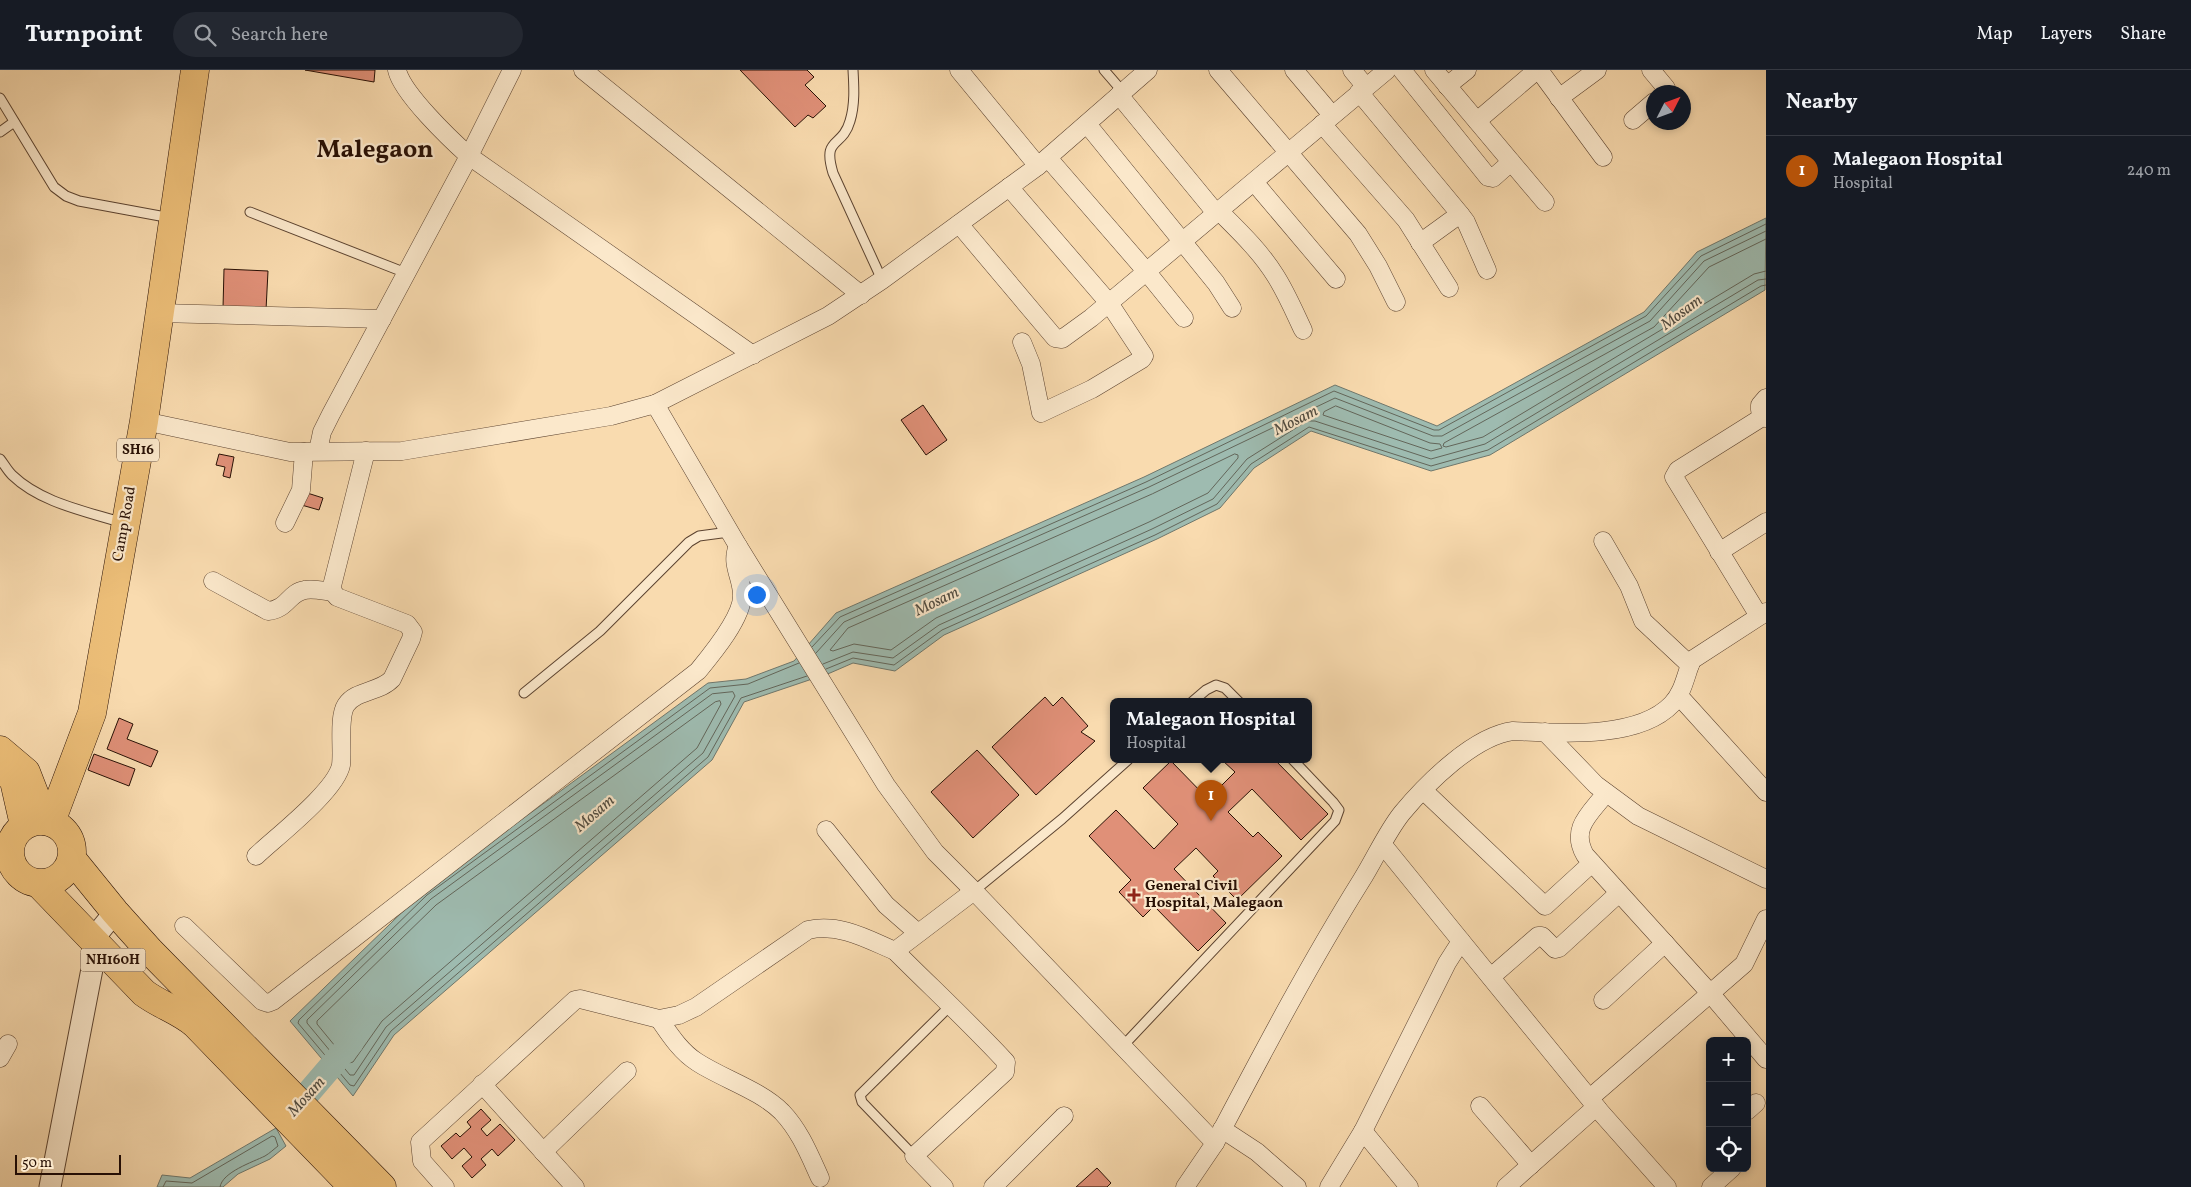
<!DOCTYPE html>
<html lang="en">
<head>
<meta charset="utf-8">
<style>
	body { margin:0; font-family:Vollkorn,serif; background:#242831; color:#f1f3f6 }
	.controls { position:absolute; right:15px; bottom:15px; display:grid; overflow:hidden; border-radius:8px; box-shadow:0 2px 8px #0003 }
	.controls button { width:45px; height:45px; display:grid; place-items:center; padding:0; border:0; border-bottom:1px solid #363941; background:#171b24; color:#f1f3f6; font:25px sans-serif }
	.compass { position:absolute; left:1646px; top:15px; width:45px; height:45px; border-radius:50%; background:#171b24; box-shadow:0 2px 8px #0003; rotate:48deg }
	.scale { position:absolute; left:15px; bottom:12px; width:106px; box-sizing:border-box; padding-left:5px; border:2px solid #281005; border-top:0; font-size:14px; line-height:18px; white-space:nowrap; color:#281005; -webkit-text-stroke:4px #fbe8cb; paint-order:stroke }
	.you { position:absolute; left:756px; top:524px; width:18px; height:18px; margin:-12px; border:4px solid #fff; border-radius:50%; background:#1a73e8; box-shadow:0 0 0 8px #1a73e833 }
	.badge { display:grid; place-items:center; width:32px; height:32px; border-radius:50%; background:#b45309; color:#fff; font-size:16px; font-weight:700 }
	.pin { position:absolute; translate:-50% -41px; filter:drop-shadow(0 1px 2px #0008) }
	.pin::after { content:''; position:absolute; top:26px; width:18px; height:15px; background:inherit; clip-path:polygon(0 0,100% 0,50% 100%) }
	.popup { position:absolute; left:1110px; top:628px; width:202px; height:65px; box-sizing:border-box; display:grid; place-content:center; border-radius:8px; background:#171b24; filter:drop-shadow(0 1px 4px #0005); font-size:16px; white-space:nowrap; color:#9ea1a6 }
	.popup b { font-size:19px; color:#f1f3f6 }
	.popup::after { content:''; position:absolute; left:50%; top:100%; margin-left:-10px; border:10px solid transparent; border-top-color:#171b24 }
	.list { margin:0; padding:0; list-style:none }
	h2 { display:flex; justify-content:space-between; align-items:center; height:65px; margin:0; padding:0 20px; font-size:21px }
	h2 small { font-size:16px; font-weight:400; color:#9ea1a6 }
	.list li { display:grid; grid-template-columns:32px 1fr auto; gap:15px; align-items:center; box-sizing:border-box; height:70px; padding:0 20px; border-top:1px solid #363941 }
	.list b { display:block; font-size:19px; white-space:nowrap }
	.list p { margin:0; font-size:16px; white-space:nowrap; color:#9ea1a6 }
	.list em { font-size:16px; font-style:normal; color:#9ea1a6 }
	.icon { flex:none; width:28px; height:28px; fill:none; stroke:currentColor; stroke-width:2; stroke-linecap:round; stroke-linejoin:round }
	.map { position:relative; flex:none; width:1766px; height:1117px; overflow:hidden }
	header { display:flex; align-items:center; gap:30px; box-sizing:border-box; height:70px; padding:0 25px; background:#171b24; border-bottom:1px solid #363941 }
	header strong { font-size:24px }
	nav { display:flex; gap:28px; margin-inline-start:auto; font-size:18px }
	.search { width:350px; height:45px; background:#242831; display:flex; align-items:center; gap:12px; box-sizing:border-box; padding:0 18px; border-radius:28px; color:#9ea1a6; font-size:19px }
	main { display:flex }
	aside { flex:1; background:#171b24 }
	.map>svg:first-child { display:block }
</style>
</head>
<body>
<header>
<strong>Turnpoint</strong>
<div class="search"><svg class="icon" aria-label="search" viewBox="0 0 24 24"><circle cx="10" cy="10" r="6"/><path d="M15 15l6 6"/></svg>Search here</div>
<nav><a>Map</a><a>Layers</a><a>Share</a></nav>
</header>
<main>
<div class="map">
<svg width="1766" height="1117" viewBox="0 0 1766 1117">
	<rect width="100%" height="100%" fill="#f9dbaf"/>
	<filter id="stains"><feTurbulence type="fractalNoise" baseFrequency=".004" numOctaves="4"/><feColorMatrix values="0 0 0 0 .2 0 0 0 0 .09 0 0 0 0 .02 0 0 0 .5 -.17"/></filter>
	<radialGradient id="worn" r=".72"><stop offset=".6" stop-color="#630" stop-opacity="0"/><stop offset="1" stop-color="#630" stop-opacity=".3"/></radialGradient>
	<g fill="#9ebbb0" stroke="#6f776c">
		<polygon points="1766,148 1765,220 1490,385 1431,401 1311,361 1254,398 1220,438 1157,469 944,565 895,601 853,593 830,603 744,632 712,690 394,965 353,1026 290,951 424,821 708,613 746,609 794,591 836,543 1144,407 1335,315 1437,356 1644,242 1697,182"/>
		<polygon points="276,1058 286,1076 270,1089 238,1104 223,1117 157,1117 162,1105 190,1108"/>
	</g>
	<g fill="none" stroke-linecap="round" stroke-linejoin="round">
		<g stroke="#63665a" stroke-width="1">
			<polyline points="1766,169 1709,197 1654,257 1444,373 1443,376 1446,377 1483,367 1754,204 1766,201"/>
			<polygon points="1336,336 1430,373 1440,374 1442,378 1431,381 1323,345 1324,342"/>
			<polygon points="1235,384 1238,385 1238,388 1208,423 1149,452 936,548 891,580 854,574 833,581 830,580 848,558 1152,424"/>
			<polyline points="812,577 840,547 1146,412 1334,321 1434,360 1439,360 1646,246 1701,186 1766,154"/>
			<polyline points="816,583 844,552 1149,417 1335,328 1433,366 1442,366 1650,251 1704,191 1766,161"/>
			<polyline points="799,593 748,614 710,618 427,825 299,950 298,953 350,1015 354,1016 391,961 708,687 741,628 807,606"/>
			<polyline points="823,594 853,582 893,588 939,555 1152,459 1213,429 1247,389 1307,351 1315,351 1431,389 1485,374 1758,210 1766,209"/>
			<polyline points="826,599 853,588 894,595 942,560 1155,465 1217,434 1251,394 1309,357 1431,396 1488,380 1761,216 1766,215"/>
			<polygon points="733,622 735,626 703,683 386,957 354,1005 350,1005 307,953 307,950 431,829 712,624"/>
			<polygon points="720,631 721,634 697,678 382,951 353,992 349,993 317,954 317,951 436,835 715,632"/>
			<path d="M163 1117 166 1111 192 1113 272 1066 275 1067 278 1076C274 1079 270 1083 265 1086 253 1092 222 1102 220 1117"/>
		</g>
		<polyline stroke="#9ebbb0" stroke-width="25" points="286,1049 351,973"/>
	</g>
	<g fill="#e09078" stroke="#281005">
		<polygon points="305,0 375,0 374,12"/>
		<polygon points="740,0 807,0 814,7 805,15 826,36 813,48 808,45 795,57"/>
		<polygon points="224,199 268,201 266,240 223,238"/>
		<polygon points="923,335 947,370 926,385 901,350"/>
		<polygon points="219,384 234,387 230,408 223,406 225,397 216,395"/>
		<polygon points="301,421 323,428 319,440 298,434"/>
		<polygon points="1045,627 1053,636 1062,627 1088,656 1081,662 1095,671 1036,725 992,677"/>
		<polygon points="119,648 133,654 127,669 158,681 151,697 107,679"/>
		<polygon points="977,680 1019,725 973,768 931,722"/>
		<polygon points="94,684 135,699 129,716 88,700"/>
		<polygon points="1222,690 1275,690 1328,744 1301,770 1252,719 1228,742 1253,767 1258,762 1282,786 1237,830 1213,806 1218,801 1196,778 1174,799 1226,853 1198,881 1154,836 1143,847 1119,822 1131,810 1089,766 1116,740 1154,779 1178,754 1143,718 1171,691 1208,729 1235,702"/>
		<polygon points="481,1039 491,1050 481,1059 487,1066 500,1054 515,1070 498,1086 492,1079 481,1089 486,1095 472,1108 462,1096 472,1087 464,1078 452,1089 441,1076 456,1063 460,1067 471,1057 467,1052"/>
		<polygon points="1097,1098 1111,1113 1107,1117 1076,1117"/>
	</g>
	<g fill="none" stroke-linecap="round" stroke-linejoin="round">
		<defs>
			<g id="service">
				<path d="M853 0C854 17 855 35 850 51 842 79 822 66 833 103L882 210"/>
				<polyline points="1104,0 1123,22"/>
				<polyline points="0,28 54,117 66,126 79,131 171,148"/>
				<polyline points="0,62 14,52"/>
				<polyline points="250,142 406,203"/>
				<path d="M0 389C4 394 7 400 12 405 41 433 85 441 123 453"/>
				<polyline points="524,623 600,561 689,472 699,466 729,462"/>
				<polyline points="1192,632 1206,620 1216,615 1225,618 1239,632"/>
				<polyline points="974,821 1062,749 1128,690"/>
				<polyline points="1122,977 1335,751 1339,740 1333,732 1293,690"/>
				<polyline points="914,1086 862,1032 860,1025 950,936"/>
			</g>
			<g id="minor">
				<polyline points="512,0 469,86 753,285"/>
				<polyline points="583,0 861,225"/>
				<polyline points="959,0 1038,96"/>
				<polyline points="1218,0 1358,164 1378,196 1396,232"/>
				<polyline points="1294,0 1332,45"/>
				<polyline points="1352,0 1366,17"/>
				<polyline points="1402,0 1488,107 1493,108 1511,92"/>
				<polyline points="1434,0 1545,132"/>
				<polyline points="1539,0 1603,87"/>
				<polyline points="1651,0 1666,18 1665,22"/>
				<polyline points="1447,16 1467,0"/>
				<polyline points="1359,22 1460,144 1466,152 1487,200"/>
				<polyline points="1119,25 1216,143"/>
				<polyline points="1559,28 1597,0"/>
				<polyline points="1633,50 1654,32"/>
				<polyline points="1477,51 1537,0"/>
				<polyline points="1087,54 1216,213 1232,238"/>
				<polyline points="1322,54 1406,150 1449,218"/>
				<polyline points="1048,88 1146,201 1184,248"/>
				<polyline points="1254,112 1336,209"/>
				<polyline points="1009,117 1109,233 1144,286 1142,289 1092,319 1041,343 1031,294 1022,272"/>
				<path d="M1219 141C1239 161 1260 181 1275 205 1286 222 1294 241 1303 260"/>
				<polyline points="959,154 1055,268 1062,269 1091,248 1387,0"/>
				<polyline points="1420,173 1460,144"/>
				<polyline points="159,243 382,249"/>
				<polyline points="1766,328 1760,335 1760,340 1766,348"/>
				<polyline points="655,334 828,246 882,210 1038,96 1148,0"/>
				<polyline points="144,351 290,382 402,381 611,346 655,334 738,476 886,715 935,782 974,821"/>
				<path d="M318 381 322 362 331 344 469 86C450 69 402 23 397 0"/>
				<polyline points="285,453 301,420 304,382"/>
				<polyline points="1603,471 1629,516 1643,551 1690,595"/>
				<polyline points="1719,482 1766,452"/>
				<path d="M213 511 268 541C288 539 289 522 305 520 313 518 324 521 333 522"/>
				<polyline points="1759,546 1674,407 1678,400 1764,346"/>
				<polyline points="1679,626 1766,722"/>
				<polyline points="1545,662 1596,715 1638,746 1766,809"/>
				<polyline points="1424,721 1545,836 1592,793"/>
				<path d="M1606 723C1590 744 1570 758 1585 785L1710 923 1766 989"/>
				<polyline points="826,760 886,835 918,863"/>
				<polyline points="1383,775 1461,871"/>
				<path d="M256 786C276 767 336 721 341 695 343 680 338 647 346 635 356 620 380 622 392 609L411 569 413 562 407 554 337 527 333 522 332 516 366 381"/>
				<path d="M184 856 262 931 268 933 273 931 698 601C712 584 743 547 742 525 742 507 730 494 738 476"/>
				<path d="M895 881C932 918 970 953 1006 992L1005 1002 914 1086 944 1117"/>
				<polyline points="1491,907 1538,866 1542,866 1555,879 1559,878 1619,823"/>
				<polyline points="1603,930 1665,873"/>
				<path d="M659 949C670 965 681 982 697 992 723 1009 760 1020 782 1042 800 1061 809 1084 820 1108"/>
				<polyline points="0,988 8,974"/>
				<polyline points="482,1014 575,1117"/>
				<polyline points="1590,1028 1744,894 1766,849"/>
				<polyline points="1480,1036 1531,1095"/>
				<polyline points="1747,1041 1756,1033"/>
				<polyline points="1222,1059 1257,1082 1297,1117"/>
				<polyline points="1363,1061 1447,893 1461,871 1598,1039"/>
				<path d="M1215 1073C1262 984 1308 896 1361 811 1375 789 1386 763 1402 743 1427 713 1474 666 1513 661 1557 663 1638 670 1672 634 1684 621 1685 606 1692 590L1766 542"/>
				<polyline points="543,1082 627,1001"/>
				<path d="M445 1117 422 1091 420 1072 575 930 580 929 659 949 679 945 696 937 808 860C840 853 867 869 895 881L974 821 1215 1073 1185 1117"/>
				<polyline points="993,1117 1064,1046"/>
				<polyline points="1329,1117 1363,1061 1409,1117"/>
				<polyline points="1506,1117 1596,1037 1667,1117"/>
				<polyline points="1711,1117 1732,1098"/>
			</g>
			<polyline id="tertiary" points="50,1117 92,899 93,869 115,842"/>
			<g id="primary">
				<polyline points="0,680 26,702 45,751"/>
				<polyline points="10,706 14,711 24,755"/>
				<polyline points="51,752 92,643 144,351 195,0"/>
			</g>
			<g id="trunk">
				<circle cx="41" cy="782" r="31"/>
				<polyline points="72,789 115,842 150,881 382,1117"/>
				<path d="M39 814 144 923C160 935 180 941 195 954L353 1117"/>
			</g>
		</defs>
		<use href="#service" stroke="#5c4330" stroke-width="11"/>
		<use href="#minor" stroke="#5c4330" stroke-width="19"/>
		<use href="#tertiary" stroke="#5c4330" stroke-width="23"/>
		<use href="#primary" stroke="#281005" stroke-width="29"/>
		<use href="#trunk" stroke="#281005" stroke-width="29"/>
		<use href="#service" stroke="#fbe8cb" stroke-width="9"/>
		<use href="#minor" stroke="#fbe8cb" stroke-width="18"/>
		<use href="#tertiary" stroke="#fbe8cb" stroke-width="21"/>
		<use href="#primary" stroke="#ecbe78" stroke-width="28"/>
		<use href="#trunk" stroke="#ecbe78" stroke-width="28"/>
	</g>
	<path fill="#8f2418" stroke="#fbe8cb" stroke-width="2" d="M1131.5 817.5h5v5h5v5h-5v5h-5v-5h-5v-5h5z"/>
	<g text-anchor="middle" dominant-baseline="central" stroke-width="4.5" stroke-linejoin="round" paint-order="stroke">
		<g fill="#fbe8cb" stroke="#675140" stroke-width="1">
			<rect x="117" y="368.5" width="42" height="23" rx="4"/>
			<rect x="80.5" y="878.5" width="65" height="23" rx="4"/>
		</g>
		<g font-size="14" font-weight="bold" fill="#281005">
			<text x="138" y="380">SH16</text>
			<text x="113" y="890">NH160H</text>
		</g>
		<g font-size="15" fill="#281005" stroke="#fbe8cb">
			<text transform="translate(125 454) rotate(-80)">Camp Road</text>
		</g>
		<g font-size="15" font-weight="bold" fill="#281005" stroke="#fbe8cb" text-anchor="start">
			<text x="1145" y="816">General Civil<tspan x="1145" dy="17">Hospital, Malegaon</tspan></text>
		</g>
		<g font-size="16" font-style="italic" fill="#514c41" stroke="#fbe8cb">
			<text transform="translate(1682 243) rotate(-37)">Mosam</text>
			<text transform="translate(1296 351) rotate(-27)">Mosam</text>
			<text transform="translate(937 532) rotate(-26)">Mosam</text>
			<text transform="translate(595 744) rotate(-41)">Mosam</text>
			<text transform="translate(307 1027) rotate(-48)">Mosam</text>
		</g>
		<g font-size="25" font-weight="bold" fill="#281005" stroke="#fbe8cb">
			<text x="375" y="80">Malegaon</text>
		</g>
	</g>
	<rect width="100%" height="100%" filter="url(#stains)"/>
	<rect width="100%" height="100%" fill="url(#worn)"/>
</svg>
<div class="controls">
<button>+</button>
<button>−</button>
<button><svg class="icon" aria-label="locate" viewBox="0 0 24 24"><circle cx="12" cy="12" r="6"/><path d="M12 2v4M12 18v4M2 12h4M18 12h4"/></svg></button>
</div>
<svg class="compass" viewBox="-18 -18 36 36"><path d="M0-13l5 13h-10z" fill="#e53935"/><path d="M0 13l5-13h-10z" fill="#9ea1a6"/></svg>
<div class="scale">50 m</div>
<div class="you"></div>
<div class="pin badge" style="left:1211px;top:751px">1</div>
<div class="popup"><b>Malegaon Hospital</b>Hospital</div>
</div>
<aside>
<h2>Nearby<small></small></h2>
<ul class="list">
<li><span class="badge">1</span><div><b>Malegaon Hospital</b><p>Hospital</p></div><em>240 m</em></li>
</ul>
</aside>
</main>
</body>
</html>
